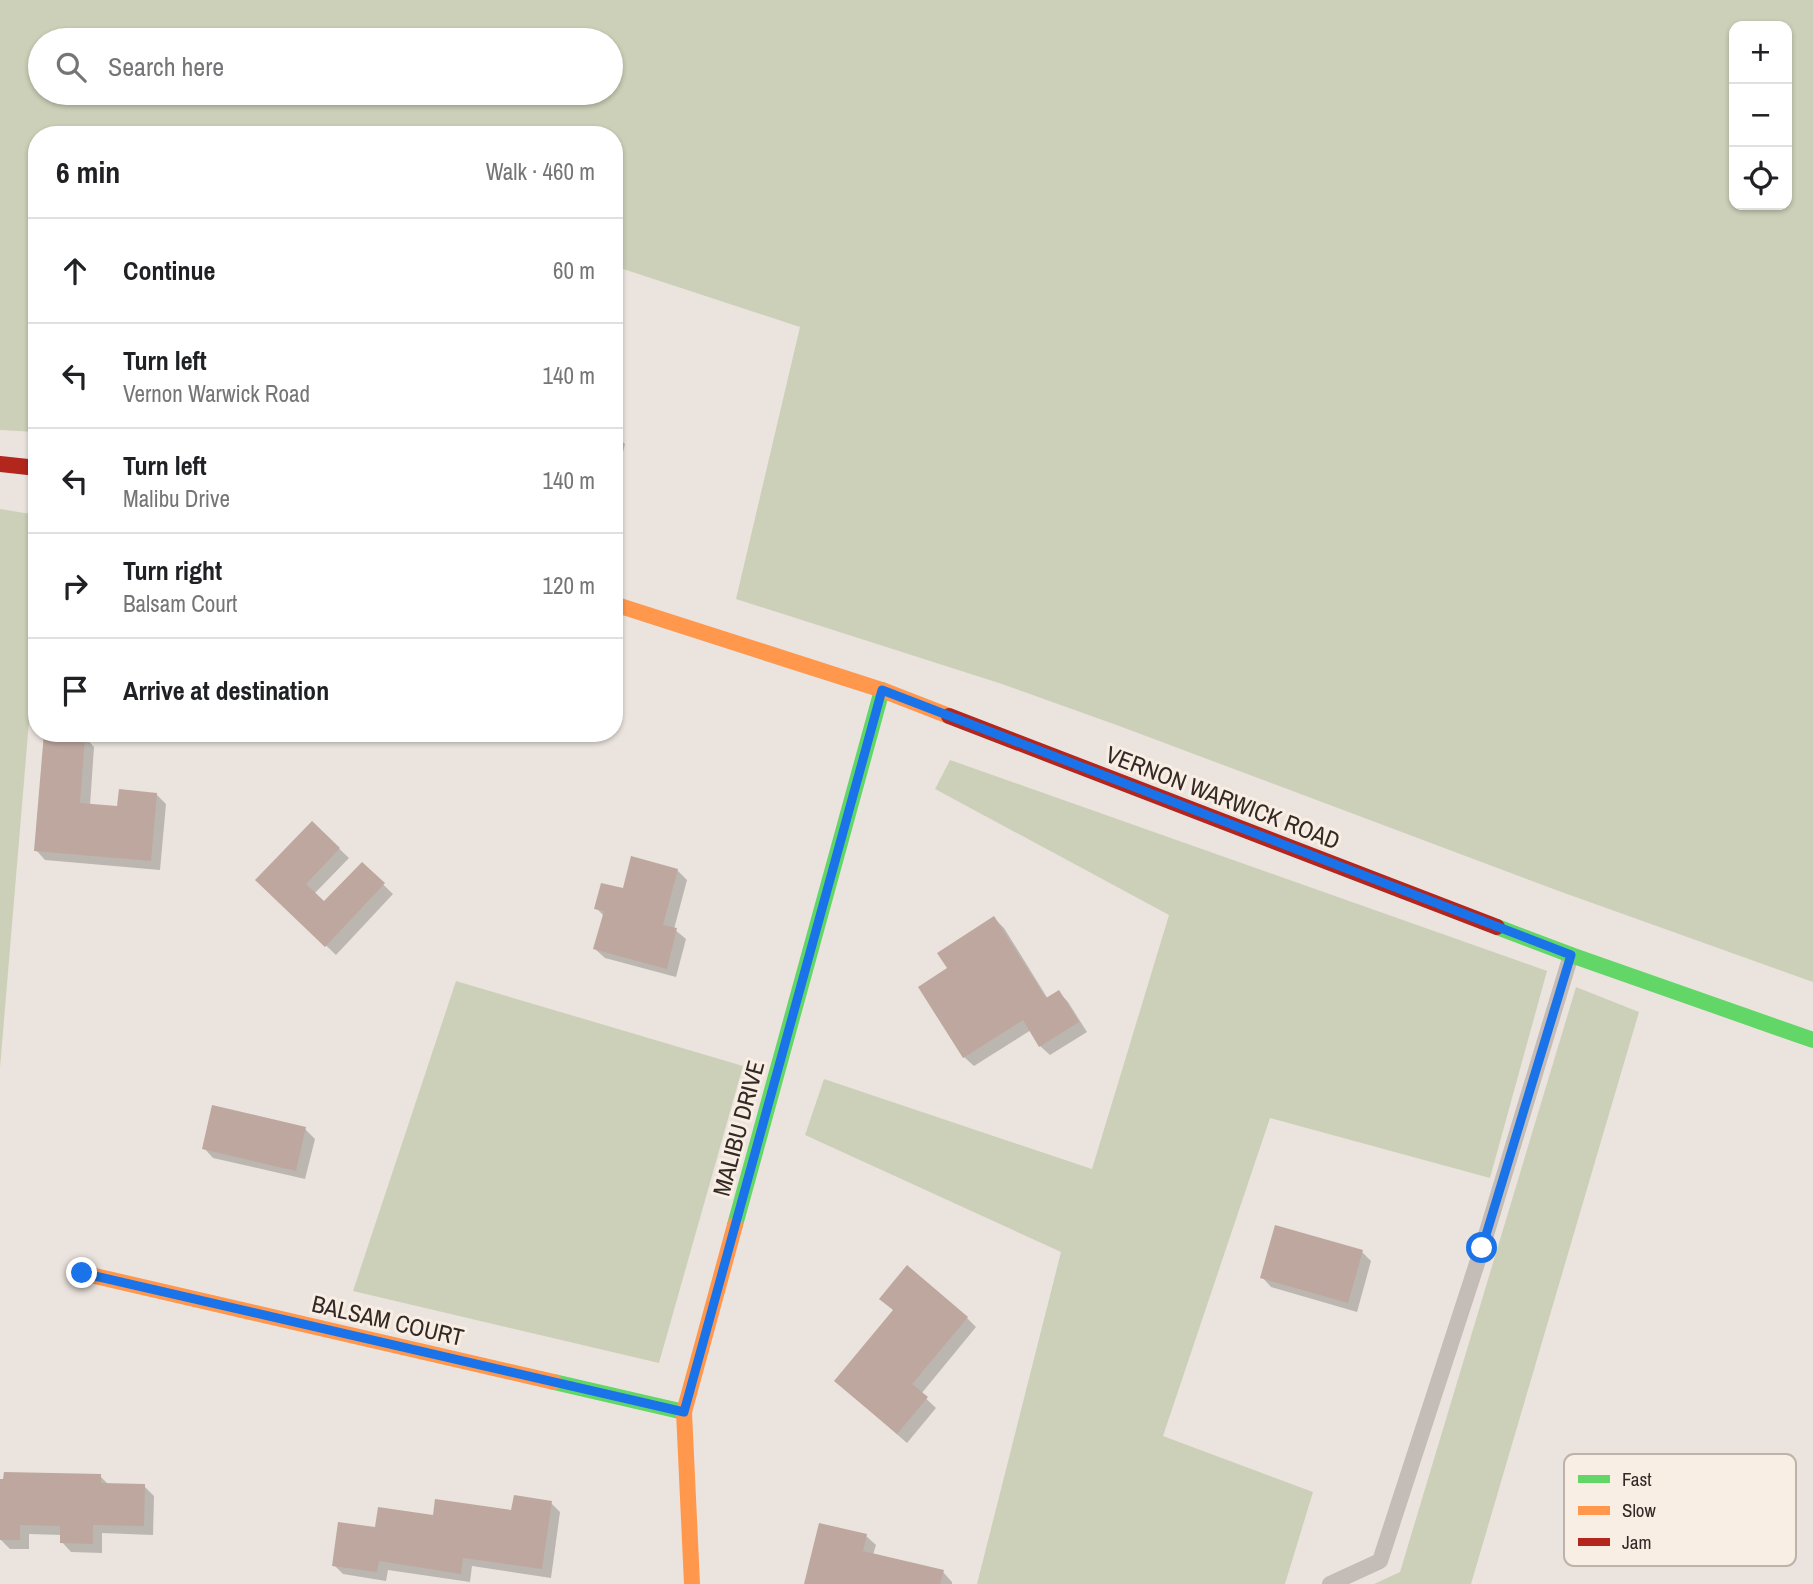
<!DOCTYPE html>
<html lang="en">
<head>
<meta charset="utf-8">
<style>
	body { margin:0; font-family:"Archivo Narrow",sans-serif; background:#f6f6f6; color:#202124 }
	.controls { position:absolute; right:21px; top:21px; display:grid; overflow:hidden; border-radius:14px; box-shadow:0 2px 5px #0004 }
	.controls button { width:63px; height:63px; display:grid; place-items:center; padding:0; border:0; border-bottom:2px solid #e0e0e0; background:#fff; color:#202124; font:35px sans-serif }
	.stop { position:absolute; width:21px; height:21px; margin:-16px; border:5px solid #1a73e8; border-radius:50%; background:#fff }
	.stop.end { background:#1a73e8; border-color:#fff; box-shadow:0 2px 7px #0008 }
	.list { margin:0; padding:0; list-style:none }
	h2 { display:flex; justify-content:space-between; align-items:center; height:91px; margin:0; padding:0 28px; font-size:30px }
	h2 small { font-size:23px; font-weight:400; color:#757577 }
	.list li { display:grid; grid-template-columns:46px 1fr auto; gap:21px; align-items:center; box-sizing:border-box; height:105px; padding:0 28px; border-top:2px solid #e0e0e0 }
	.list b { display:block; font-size:26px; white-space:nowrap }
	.list p { margin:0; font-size:23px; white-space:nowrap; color:#757577 }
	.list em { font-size:23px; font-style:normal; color:#757577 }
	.icon { flex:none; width:38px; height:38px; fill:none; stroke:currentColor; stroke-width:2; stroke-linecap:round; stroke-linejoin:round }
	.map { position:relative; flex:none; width:1813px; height:1584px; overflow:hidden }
	.search { position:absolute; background:#fff; box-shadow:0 2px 5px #0004; left:28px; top:28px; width:595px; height:77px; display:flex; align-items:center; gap:18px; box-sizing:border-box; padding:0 24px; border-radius:38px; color:#757577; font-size:26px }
	.panel { position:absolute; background:#fff; box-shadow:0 2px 5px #0004; left:28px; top:126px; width:595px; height:616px; border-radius:28px }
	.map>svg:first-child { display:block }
</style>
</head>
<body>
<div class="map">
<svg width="1813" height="1584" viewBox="0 0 1813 1584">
	<rect width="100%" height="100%" fill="#ebe4de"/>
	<g fill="#cdd0b8" fill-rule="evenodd">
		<path d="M0 0H1813V982L1556 890 1122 727 1002 684 736 599 800 327 614 266V135H37V432L0 430ZM1787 26V205H1734V26ZM611 40V93H40V40Z"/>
		<polygon points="0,509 37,515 37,626 0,1068"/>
		<polygon points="950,760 1547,971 1490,1178 1270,1118 1163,1436 1313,1492 1285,1584 977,1584 1061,1252 805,1135 824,1079 1092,1169 1169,915 935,789"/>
		<polygon points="456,981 743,1066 659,1363 353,1291"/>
		<polygon points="1576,987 1639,1012 1471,1584 1374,1584 1400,1572"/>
	</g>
	<g fill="#0003">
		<polygon points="614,434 625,444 615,483 614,483"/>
		<polygon points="85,737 94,747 90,806 119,808 156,794 166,804 160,870 45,860 36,850"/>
		<polygon points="312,823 349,858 314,894 324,904 362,864 393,894 336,955 258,880"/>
		<polygon points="677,870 687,880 674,929 686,939 676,977 605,958 595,949 604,916 596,908 624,891"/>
		<polygon points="994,918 1004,928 1048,999 1059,992 1068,1002 1087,1032 1050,1055 1040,1046 1031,1030 974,1066 964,1057 949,969"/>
		<polygon points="305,1129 315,1139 305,1179 213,1158 204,1148"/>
		<polygon points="1362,1252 1371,1261 1357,1312 1271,1287 1262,1277"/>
		<polygon points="967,1318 976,1327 921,1394 936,1408 907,1443 846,1390"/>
		<polygon points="100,1476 109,1485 144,1486 154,1496 153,1535 102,1533 102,1553 71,1552 62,1542 62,1535 29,1534 29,1549 10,1549 0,1539 0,1481"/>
		<polygon points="551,1503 560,1512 551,1578 472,1566 470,1582 388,1570 386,1581 343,1574 334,1565 376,1529 434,1517 513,1512"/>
		<polygon points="866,1536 876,1545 873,1555 943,1572 952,1582 952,1584 806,1584"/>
	</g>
	<g fill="#bea79f">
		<polygon points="44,733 85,736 80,803 117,806 119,789 157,793 151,861 34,851"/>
		<polygon points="312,821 340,848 306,884 324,901 362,862 385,883 325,947 255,880"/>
		<polygon points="631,856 678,869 663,925 677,928 667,969 593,949 604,911 594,909 601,883 623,888"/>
		<polygon points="994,916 1046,998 1059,990 1079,1022 1039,1047 1023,1020 963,1058 918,987 947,968 937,953"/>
		<polygon points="212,1105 306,1127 296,1171 202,1149"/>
		<polygon points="1275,1225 1363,1250 1348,1303 1260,1278"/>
		<polygon points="907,1265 968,1317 912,1384 928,1397 897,1434 834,1381 893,1310 879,1299"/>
		<polygon points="4,1472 101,1474 101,1483 145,1484 144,1526 93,1525 93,1544 60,1543 60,1526 20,1525 20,1540 0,1540 0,1479 3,1479"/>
		<polygon points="514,1495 552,1501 542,1569 463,1558 461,1574 379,1561 377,1572 332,1566 338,1522 375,1527 378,1507 433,1515 435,1499 511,1510"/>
		<polygon points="819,1523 867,1534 863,1551 944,1570 940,1584 804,1584"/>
	</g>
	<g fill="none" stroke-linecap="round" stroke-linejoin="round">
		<polyline stroke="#c3bcb7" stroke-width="16" points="1330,1584 1380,1561 1482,1248 1571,955"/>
		<g stroke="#63d668" stroke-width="16">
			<polyline points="1497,927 1571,955 1813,1040"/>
			<polyline points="735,1225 882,690"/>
			<polyline points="554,1382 684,1412"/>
		</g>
		<g stroke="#ff974d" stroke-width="16">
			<polyline points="614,604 882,690 949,716"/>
			<polyline points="82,1273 554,1382"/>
			<polyline points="692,1584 684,1412 735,1225"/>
		</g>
		<g stroke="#b3261e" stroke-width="16">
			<polyline points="0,464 37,468"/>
			<polyline points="949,716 1497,927"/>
		</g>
	</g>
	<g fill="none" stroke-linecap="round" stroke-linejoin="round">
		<polyline stroke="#1a73e8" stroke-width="9" points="82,1273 684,1412 882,690 1571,955 1482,1248"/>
	</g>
	<g text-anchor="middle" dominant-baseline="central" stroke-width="6" stroke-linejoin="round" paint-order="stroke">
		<g font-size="24" fill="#342926" stroke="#f9eee4">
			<text transform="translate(1223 797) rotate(21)">VERNON WARWICK ROAD</text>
			<text transform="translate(738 1128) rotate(-75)">MALIBU DRIVE</text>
			<text transform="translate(388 1320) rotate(13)">BALSAM COURT</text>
		</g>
	</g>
	<rect x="1564" y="1454" width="232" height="112" rx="10" fill="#f9eee4" stroke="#beb3ab" stroke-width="2"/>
	<rect x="1578" y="1475" width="32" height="8" fill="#63d668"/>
	<rect x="1578" y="1506" width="32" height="9" fill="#ff974d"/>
	<rect x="1578" y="1538" width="32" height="8" fill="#b3261e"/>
	<g font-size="19" fill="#342926">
		<text x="1622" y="1486">Fast</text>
		<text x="1622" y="1517">Slow</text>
		<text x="1622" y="1549">Jam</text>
	</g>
</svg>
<div class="controls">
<button>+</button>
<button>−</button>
<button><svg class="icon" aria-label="locate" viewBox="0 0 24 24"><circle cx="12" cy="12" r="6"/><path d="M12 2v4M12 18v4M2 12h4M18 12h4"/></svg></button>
</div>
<div class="stop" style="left:1482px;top:1248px"></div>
<div class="stop end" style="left:82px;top:1273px"></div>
<div class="search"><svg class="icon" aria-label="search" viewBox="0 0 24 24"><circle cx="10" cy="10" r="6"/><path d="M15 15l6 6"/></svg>Search here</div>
<section class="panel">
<h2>6 min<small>Walk · 460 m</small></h2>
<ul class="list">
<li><svg class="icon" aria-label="ahead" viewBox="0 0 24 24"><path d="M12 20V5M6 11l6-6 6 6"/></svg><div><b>Continue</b></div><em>60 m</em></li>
<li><svg class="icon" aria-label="left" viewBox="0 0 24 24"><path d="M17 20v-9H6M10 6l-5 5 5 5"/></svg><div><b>Turn left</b><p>Vernon Warwick Road</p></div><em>140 m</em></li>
<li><svg class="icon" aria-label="left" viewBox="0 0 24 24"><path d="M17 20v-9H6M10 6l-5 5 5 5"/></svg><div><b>Turn left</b><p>Malibu Drive</p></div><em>140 m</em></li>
<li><svg class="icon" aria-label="right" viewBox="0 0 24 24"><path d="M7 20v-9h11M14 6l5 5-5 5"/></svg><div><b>Turn right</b><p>Balsam Court</p></div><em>120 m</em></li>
<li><svg class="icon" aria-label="arrive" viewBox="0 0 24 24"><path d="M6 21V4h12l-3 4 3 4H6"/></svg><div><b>Arrive at destination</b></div></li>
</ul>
</section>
</div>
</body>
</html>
